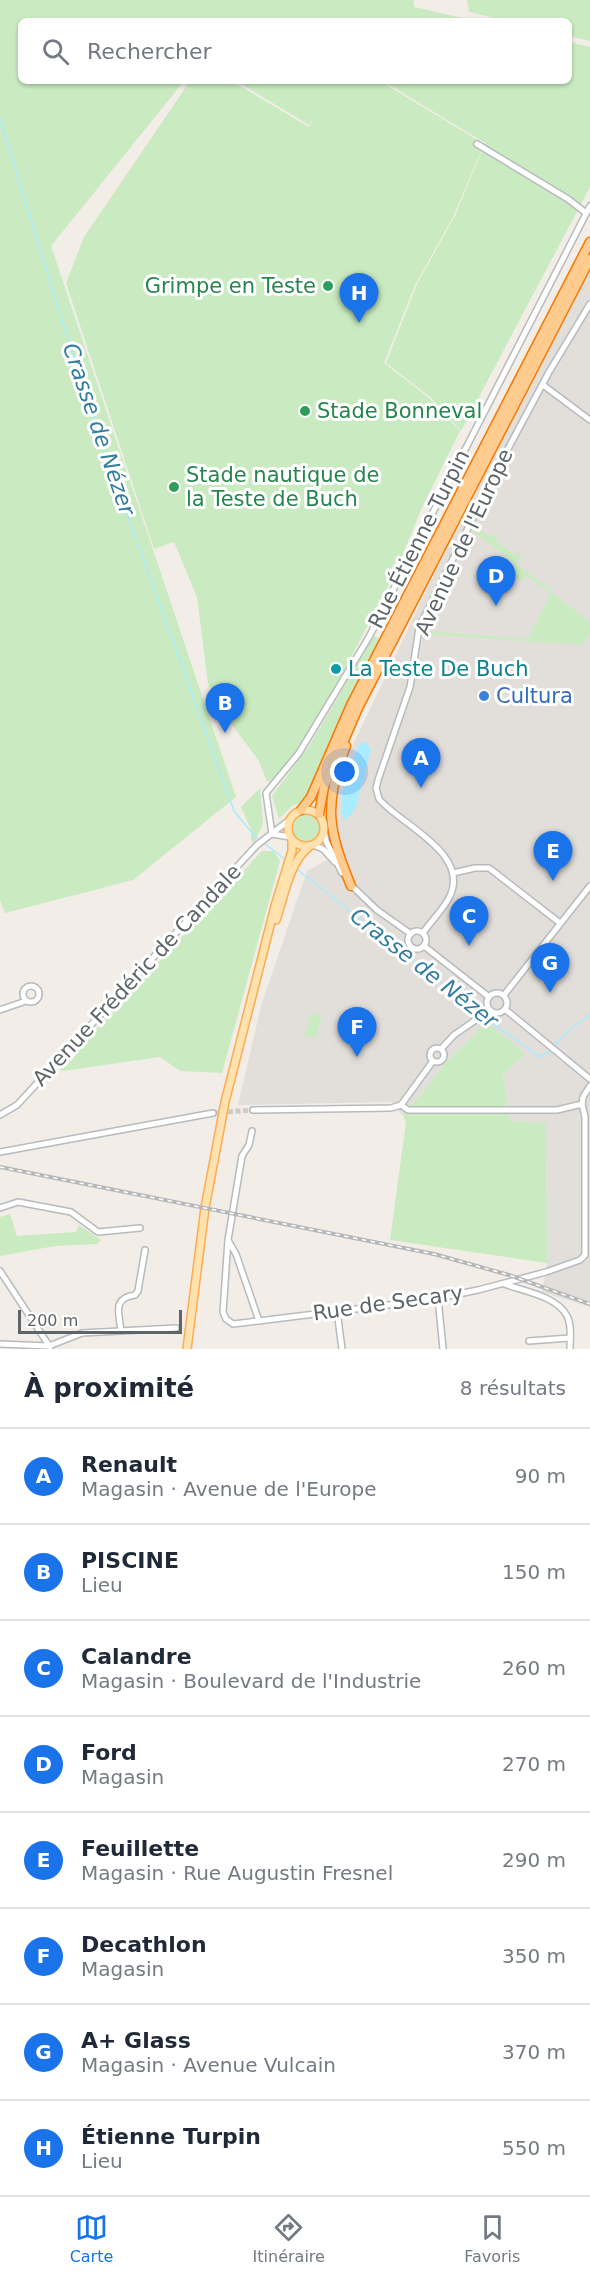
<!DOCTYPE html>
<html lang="fr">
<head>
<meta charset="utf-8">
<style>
	body { margin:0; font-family:"DejaVu Sans",sans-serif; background:#f2f2f3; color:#1f2937 }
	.scale { position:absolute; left:18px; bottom:15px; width:164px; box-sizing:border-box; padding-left:6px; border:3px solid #5e6568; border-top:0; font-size:16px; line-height:21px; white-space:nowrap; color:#5e6568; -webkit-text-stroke:4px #fff; paint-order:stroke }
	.you { position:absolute; left:345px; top:772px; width:21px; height:21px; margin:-15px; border:4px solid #fff; border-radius:50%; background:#1a73e8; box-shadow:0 0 0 9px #1a73e833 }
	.badge { display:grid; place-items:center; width:39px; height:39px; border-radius:50%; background:#1a73e8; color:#fff; font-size:20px; font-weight:700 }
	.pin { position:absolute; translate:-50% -50px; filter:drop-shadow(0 2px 3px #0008) }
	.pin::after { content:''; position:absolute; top:32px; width:21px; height:18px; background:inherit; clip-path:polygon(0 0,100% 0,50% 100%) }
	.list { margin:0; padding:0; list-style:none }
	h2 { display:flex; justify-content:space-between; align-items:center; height:78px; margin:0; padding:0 24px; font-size:26px }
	h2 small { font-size:20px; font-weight:400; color:#747a83 }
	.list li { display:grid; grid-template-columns:39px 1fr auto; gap:18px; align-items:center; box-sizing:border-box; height:96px; padding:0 24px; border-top:2px solid #e0e1e3 }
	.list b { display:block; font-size:22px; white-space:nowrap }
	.list p { margin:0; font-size:20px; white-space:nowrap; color:#747a83 }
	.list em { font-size:20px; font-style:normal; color:#747a83 }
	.icon { flex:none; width:33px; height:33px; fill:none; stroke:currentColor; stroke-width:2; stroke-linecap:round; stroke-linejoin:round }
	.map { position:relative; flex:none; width:590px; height:1349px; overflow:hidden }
	.search { position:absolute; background:#fff; box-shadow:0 2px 4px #0004; left:18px; right:18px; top:18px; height:66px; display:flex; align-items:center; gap:15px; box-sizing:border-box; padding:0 21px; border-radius:9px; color:#747a83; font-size:22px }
	.sheet { height:846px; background:#fff }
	nav { display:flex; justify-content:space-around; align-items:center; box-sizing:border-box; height:84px; border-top:2px solid #e0e1e3; background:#fff; font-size:16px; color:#747a83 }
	nav a { display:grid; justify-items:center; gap:3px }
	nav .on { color:#1a73e8 }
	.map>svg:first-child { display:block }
</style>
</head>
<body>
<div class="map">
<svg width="590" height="1349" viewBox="0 0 590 1349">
	<rect width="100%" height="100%" fill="#f2ede7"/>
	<polygon fill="#e2dfdb" points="590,271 590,1307 542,1292 547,1263 546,1123 510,1121 503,1074 487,1024 446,1062 403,1116 392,1102 238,1105 261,1006 307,871 340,853 337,823 337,795 352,747 436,570"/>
	<g fill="#caebc1">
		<polygon points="0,0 414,0 414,7 476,21 21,21 21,81 184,81 51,246 236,797 133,880 5,913 0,900"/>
		<polygon points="467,0 590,0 590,41 569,36 569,21 508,21 469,12"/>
		<polygon points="569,42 590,47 590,187 461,431 430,397 386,363 417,284 455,216 485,143 383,81 569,81"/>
		<polygon points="190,81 232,81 309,127 314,117 309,125 236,81 380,81 484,144 453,217 415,285 384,363 429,398 460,431 421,510 396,571 347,665 309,732 278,777 267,782 259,761 227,718 208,684 197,597 174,542 154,549 66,283 84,237"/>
		<polygon points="478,524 481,526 481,531 490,537 492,534 497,537 496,541 514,555 516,552 521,555 517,565 551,589 549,592 526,575 523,581 509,574 514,563 473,531 467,543 473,526"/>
		<polygon points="551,592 590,622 590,634 583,645 422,634 421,631 435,602 437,603 424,628 426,631 528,639"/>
		<polygon points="374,636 381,639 328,744 310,790 301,802 292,806 279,819 272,796 309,746"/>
		<polygon points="260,788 263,824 254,843 251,840 251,829 241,807"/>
		<circle cx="305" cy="828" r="15"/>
		<polygon points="262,851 274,851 280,861 222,1073 180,1071 160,1057 63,1071 59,1069"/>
		<polygon points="311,1013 322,1016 316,1038 305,1035"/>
		<polygon points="487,1023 526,1054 503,1074 510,1121 546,1123 547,1263 390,1240 406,1122 403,1116 446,1062"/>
		<polygon points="10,1214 17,1236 76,1232 79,1225 101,1240 97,1244 55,1246 0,1256 0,1217"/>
	</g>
	<polygon fill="#a9ebff" points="365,742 371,749 369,757 355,809 346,820 342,815 342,794 358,747 361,743"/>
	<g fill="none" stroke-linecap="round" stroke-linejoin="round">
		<g stroke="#a9ebff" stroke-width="1.5">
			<polyline points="0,119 60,314"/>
			<polyline points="61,317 136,540"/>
			<polyline points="138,544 229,797"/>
			<polyline points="230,800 234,811 257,839"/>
			<polyline points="265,844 285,859"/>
			<polyline points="298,870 487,1019 540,1057 551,1051"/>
			<polyline points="554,1047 566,1033 590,1014"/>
		</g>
		<polyline stroke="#cdcbc7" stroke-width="5" stroke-dasharray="5 2.5" stroke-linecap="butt" points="213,1113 253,1110"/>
		<defs>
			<g id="minor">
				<polyline points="477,144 568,199 586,213"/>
				<polyline points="543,385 590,420"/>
				<polyline points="324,831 326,841 342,873"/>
				<polyline points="272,834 266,793 299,753 369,637 590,206"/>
				<polyline points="272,834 290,837"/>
				<polyline points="313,845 323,849 335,862"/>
				<polyline points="453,873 475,868 489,868 560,923"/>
				<polyline points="351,885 377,910 411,934"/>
				<circle cx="417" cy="940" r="9"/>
				<path d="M423 933C431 921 444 909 450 896 470 853 401 825 379 799L376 788 378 780 410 687 419 628 494 475 549 372 590 304"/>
				<polyline points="424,946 489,997"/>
				<circle cx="31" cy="994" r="8"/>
				<circle cx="497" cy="1003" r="10"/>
				<polyline points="504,995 590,886"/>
				<polyline points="0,1010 26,1001"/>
				<polyline points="506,1010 590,1079"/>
				<circle cx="437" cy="1055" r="7"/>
				<polyline points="441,1049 454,1035 490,1010"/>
				<polyline points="401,1105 408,1110 557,1110 582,1104 583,1097 590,1086"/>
				<polyline points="401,1105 433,1061"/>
				<polyline points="253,1110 391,1108 401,1105"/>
				<polyline points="0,1115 17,1105 257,845 288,821"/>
				<polyline points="252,1131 249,1145 242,1156 228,1240 223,1312 226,1319 233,1324 429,1300 478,1290 546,1272 580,1260 585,1255 585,1117 582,1104"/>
				<polyline points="0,1152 213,1113"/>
				<polyline points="0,1208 18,1202 71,1212 98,1232 140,1228"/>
				<polyline points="229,1242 236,1254 259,1321"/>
				<polyline points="0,1271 50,1347"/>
				<path d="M504 1284C523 1291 557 1296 567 1316 572 1325 570 1339 570 1349"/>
				<polyline points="438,1298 443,1349"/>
				<polyline points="337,1311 342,1349"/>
				<path d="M121 1331C119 1313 112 1298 135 1295L138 1291 145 1250"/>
				<polyline points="529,1341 570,1338"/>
				<polyline points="0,1344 49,1346 82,1333 176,1328"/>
			</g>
			<g id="major">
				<circle cx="306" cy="828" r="18"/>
				<path d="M276 920C284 898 289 862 309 847"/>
				<polyline points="187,1349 205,1208 225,1102 275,906 292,851 292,840"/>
			</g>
			<g id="highway">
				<path d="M346 746C323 805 328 829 351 886"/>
				<polyline points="301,810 311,797 351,705 590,242"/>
				<polyline points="319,814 324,787 358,708 590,259"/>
			</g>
		</defs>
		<use href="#minor" stroke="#b7bbbe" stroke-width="8"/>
		<use href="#major" stroke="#ffab52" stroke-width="10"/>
		<use href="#highway" stroke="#f87800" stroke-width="11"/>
		<use href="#minor" stroke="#fff" stroke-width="5"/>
		<use href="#major" stroke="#ffe2ae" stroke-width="7"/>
		<use href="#highway" stroke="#ffcc90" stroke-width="8"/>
		<defs>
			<polyline id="rail" points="0,1167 434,1254 509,1275 590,1304"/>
		</defs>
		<use href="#rail" stroke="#b6b7b8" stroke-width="4"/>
		<use href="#rail" stroke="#fff" stroke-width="1.5" stroke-dasharray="4.5" stroke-linecap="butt"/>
	</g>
	<g fill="#2e9e5b" stroke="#fff" stroke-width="2">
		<circle cx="328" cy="286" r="6"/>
		<circle cx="305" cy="411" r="6"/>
		<circle cx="174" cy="487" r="6"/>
	</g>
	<circle fill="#0f9aa8" stroke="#fff" stroke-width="2" cx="336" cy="669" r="6"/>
	<circle fill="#3f7fe0" stroke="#fff" stroke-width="2" cx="484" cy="696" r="6"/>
	<g text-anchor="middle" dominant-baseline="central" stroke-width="6" stroke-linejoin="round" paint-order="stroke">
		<g font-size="21" fill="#27864d" stroke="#fff" text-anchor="start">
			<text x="316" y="286" text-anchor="end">Grimpe en Teste</text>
			<text x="317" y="411">Stade Bonneval</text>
			<text x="186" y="475">Stade nautique de<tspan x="186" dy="24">la Teste de Buch</tspan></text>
		</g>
		<g font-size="21" fill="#5e6568" stroke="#fff">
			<text transform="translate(419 539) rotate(-63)">Rue Étienne Turpin</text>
			<text transform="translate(464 542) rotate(-65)">Avenue de l'Europe</text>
			<text transform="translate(137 975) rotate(-47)">Avenue Frédéric de Candale</text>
			<text transform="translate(388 1303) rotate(-8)">Rue de Secary</text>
		</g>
		<g font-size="21" fill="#0d838f" stroke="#fff" text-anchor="start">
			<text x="348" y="669">La Teste De Buch</text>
		</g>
		<g font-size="21" fill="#366cbe" stroke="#fff" text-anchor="start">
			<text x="496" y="696">Cultura</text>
		</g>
		<g font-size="22" font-style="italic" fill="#337ea0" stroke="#fff">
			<text transform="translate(99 429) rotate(71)">Crasse de Nézer</text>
			<text transform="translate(424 968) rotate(38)">Crasse de Nézer</text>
		</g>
	</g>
</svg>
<div class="scale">200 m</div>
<div class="you"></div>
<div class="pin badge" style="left:421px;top:788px">A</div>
<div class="pin badge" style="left:225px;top:733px">B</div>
<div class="pin badge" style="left:469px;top:946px">C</div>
<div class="pin badge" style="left:496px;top:606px">D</div>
<div class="pin badge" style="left:553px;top:881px">E</div>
<div class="pin badge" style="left:357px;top:1057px">F</div>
<div class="pin badge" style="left:550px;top:993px">G</div>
<div class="pin badge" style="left:359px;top:323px">H</div>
<div class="search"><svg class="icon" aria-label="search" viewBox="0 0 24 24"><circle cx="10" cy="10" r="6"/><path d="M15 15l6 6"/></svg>Rechercher</div>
</div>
<section class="sheet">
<h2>À proximité<small>8 résultats</small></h2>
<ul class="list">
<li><span class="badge">A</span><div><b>Renault</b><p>Magasin · Avenue de l'Europe</p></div><em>90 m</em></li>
<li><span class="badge">B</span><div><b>PISCINE</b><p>Lieu</p></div><em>150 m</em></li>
<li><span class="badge">C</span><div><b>Calandre</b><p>Magasin · Boulevard de l'Industrie</p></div><em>260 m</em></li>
<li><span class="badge">D</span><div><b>Ford</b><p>Magasin</p></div><em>270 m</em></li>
<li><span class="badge">E</span><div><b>Feuillette</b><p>Magasin · Rue Augustin Fresnel</p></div><em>290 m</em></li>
<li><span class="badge">F</span><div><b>Decathlon</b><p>Magasin</p></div><em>350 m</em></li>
<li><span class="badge">G</span><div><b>A+ Glass</b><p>Magasin · Avenue Vulcain</p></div><em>370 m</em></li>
<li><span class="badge">H</span><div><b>Étienne Turpin</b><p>Lieu</p></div><em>550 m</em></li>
</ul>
</section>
<nav>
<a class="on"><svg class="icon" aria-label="map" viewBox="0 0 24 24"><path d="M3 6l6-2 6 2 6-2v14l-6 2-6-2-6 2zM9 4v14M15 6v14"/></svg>Carte</a>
<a><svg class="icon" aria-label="directions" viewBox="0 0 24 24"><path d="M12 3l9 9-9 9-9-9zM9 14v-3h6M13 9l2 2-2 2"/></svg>Itinéraire</a>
<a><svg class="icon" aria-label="saved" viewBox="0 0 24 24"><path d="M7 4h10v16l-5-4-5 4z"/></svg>Favoris</a>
</nav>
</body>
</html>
